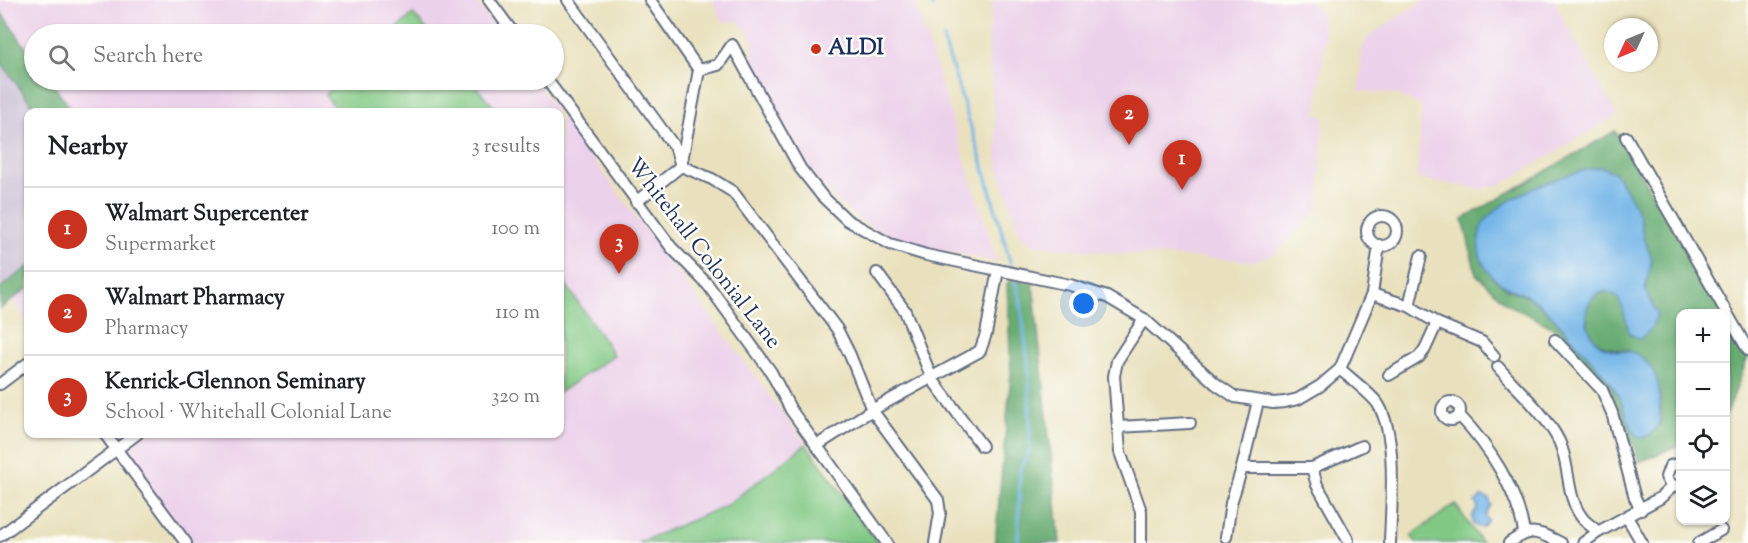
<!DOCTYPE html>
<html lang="en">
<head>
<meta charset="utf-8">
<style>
	body { margin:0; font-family:"Sorts Mill Goudy",serif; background:#f6f6f6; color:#202124 }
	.controls { position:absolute; right:18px; bottom:18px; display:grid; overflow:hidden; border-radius:12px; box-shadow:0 2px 4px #0004 }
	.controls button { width:54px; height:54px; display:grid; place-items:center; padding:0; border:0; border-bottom:2px solid #e0e0e0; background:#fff; color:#202124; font:30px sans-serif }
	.compass { position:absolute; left:1604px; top:18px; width:54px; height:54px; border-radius:50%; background:#fff; box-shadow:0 2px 4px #0004; rotate:226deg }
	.you { position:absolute; left:1084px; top:304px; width:21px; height:21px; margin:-15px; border:4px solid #fff; border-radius:50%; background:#1a73e8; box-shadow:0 0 0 9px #1a73e833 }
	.badge { display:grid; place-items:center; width:39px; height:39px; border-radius:50%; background:#c8321e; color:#fff; font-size:20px; font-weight:700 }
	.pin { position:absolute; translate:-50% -50px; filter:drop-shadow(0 2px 3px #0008) }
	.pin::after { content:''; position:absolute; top:32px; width:21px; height:18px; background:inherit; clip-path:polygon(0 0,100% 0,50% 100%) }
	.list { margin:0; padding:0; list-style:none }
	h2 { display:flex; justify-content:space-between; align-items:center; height:78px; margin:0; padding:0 24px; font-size:26px }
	h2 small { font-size:20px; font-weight:400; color:#757577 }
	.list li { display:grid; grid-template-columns:39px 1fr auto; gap:18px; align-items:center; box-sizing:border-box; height:84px; padding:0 24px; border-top:2px solid #e0e0e0 }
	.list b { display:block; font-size:22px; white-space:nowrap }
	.list p { margin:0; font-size:20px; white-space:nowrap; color:#757577 }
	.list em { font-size:20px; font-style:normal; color:#757577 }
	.icon { flex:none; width:33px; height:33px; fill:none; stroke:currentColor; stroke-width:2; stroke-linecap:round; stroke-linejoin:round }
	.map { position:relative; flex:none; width:1748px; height:543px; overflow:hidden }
	.search { position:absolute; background:#fff; box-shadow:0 2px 4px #0004; left:24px; top:24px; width:540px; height:66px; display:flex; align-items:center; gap:15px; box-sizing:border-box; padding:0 21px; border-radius:33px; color:#757577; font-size:22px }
	.panel { position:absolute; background:#fff; box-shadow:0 2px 4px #0004; left:24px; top:108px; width:540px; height:330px; border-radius:12px }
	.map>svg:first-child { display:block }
</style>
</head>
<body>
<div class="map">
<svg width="1748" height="543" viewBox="0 0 1748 543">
	<rect width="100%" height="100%" fill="#fdfcf7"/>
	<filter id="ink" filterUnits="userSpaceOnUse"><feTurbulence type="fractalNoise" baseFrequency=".0167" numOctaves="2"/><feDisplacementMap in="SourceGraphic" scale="12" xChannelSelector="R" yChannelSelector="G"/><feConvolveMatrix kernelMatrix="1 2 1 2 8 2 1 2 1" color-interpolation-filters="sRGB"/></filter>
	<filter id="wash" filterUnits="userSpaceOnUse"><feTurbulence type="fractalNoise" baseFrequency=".008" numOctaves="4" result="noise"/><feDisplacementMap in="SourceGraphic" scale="24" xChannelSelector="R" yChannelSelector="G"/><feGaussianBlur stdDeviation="1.35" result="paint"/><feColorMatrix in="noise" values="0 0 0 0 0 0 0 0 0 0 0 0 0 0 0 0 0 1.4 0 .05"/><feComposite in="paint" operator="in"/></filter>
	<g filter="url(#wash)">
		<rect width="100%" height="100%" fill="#e9e1be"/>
		<g fill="#ecd1ea">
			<polygon points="0,0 474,0 500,34 34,34 34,59 0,11"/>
			<polygon points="712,0 915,0 997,262 906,243 890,237 862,221 838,203 816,178 804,160 760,78 753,64 753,40 746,29 737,21 723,22"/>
			<polygon points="993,0 1309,0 1320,11 1325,39 1316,115 1324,116 1318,210 1275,254 1254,261 1115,253 1035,245 1020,235 998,165 988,38"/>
			<polygon points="1424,0 1555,0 1566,24 1617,115 1502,184 1480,189 1417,179 1422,106 1396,94 1359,91 1362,49 1369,36"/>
			<polygon points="50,80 533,80 558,112 73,112"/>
			<polygon points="560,115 806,444 727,505 638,543 191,543 111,434 560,434"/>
			<polygon points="28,288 28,322 12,299"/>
		</g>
		<polygon fill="#cbbfd5" points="0,62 37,112 28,112 28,267 0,288"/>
		<g fill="#81c884" stroke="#4e7c71" stroke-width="1.5">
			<polygon points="413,14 431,34 391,34"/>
			<polygon points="342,80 470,80 494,107 487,112 339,112 325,95"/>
			<polygon points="560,276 614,355 560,392"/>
			<polygon points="806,444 878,543 638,543 727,505"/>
			<polygon points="1455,504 1482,543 1417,543 1411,536"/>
		</g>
		<g fill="#68ac72" stroke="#426e68" stroke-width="1.5" fill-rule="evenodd">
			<polygon points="0,11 34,59 34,80 50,80 73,112 37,112 0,61"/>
			<path d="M1615 131 1723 313 1680 314V353L1679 355 1680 359V445L1639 462 1631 439 1612 395 1554 328 1507 304 1476 274 1463 219ZM1584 170 1640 217 1643 237 1652 259 1645 290 1653 305 1640 338 1630 335C1627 326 1624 305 1619 299 1610 286 1591 293 1587 308 1585 313 1587 321 1588 326 1594 346 1610 350 1628 350L1660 407V424L1632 431 1619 397 1599 369 1550 314 1529 297 1509 290 1492 277 1536 187Z"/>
			<polygon points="28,267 28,288 0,309 0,288"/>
			<polygon points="1011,280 1033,283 1060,543 995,543 1011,374 1007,283"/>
			<polygon points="1726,319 1748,357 1726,416"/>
		</g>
		<g fill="#73b5e8" stroke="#4772a3" stroke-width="1.5">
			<path d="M1600 167 1614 172 1628 193 1640 217 1643 237 1652 259 1645 290 1657 314 1652 328 1640 339 1630 334C1625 322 1624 294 1608 292 1602 291 1596 294 1592 299 1580 313 1588 338 1604 347 1621 356 1633 344 1649 365 1661 380 1659 395 1660 413 1660 428 1654 434 1640 439 1628 427 1626 410 1618 395 1605 374 1588 356 1572 338 1559 324 1546 307 1529 297 1516 289 1508 291 1494 278 1487 271 1480 260 1479 250 1478 240 1479 228 1486 220 1507 194 1568 173 1600 167Z"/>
			<polygon points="1482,496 1489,498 1491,505 1485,516 1488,520 1483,527 1478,527 1473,524 1472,517 1478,507 1475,502"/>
		</g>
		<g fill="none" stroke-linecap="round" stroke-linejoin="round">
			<g stroke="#73b5e8" stroke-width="3">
				<polyline points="931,0 933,6"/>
				<polyline points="943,38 986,175 1011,265"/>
				<polyline points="1015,282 1020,298 1029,371 1030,449 1020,469 1018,543"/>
			</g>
		</g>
	</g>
	<g filter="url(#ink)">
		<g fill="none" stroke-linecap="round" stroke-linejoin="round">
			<defs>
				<g id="minor">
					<polyline points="489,0 514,34"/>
					<polyline points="568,0 676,149 681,166 712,179 733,192 837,329 850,355 872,410 938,500 940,513 935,543"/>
					<polyline points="699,70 718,65 732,45 800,168 822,196 847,220 890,244 926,255 1070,285 1107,297 1144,319 1216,384 1235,397 1273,403 1285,402 1298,399 1320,386 1340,369 1372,294 1379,245"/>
					<polyline points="547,80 671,247 708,285 771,372 791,410 887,543"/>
					<polyline points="1626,137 1748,350"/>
					<polyline points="636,202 681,166 699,70 650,0"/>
					<circle cx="1382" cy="231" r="15"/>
					<polyline points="877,273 905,311 932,379 982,446"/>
					<polyline points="1372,294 1409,306 1437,323 1482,342 1494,356"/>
					<polyline points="1409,306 1421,256"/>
					<polyline points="1555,340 1602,390 1612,413 1635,498 1641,510"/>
					<path d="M1498 367C1518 390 1545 413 1559 441 1571 466 1565 498 1584 520 1588 524 1594 528 1598 532"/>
					<path d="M1340 369C1351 379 1370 393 1378 404 1398 437 1391 505 1390 543"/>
					<polyline points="1389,375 1419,357 1425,349 1437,323"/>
					<polyline points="0,384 28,363"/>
					<circle cx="1451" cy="411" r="9"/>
					<path d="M1459 415C1489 446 1517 490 1524 532"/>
					<polyline points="1118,427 1190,423"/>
					<polyline points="105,434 186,543"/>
					<polyline points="816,446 872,410 980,351 986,334 998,270"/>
					<polyline points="1680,463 1670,466 1666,477 1670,484 1680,487"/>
					<polyline points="1242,468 1312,468 1362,446"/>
					<polyline points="1312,468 1317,485 1348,540"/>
					<polyline points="1627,517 1642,543"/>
					<polyline points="0,536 137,434"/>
					<polyline points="1226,537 1231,503 1242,468 1258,401"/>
					<polyline points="1141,543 1141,511 1120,452 1114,376 1117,361 1144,319"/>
					<path d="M1509 543C1532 527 1536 531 1561 543"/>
					<polyline points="1583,543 1598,532 1660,498 1673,486"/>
					<polyline points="1699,543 1721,530"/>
				</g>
			</defs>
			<use href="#minor" stroke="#636d80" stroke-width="14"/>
			<use href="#minor" stroke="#fff" stroke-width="10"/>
		</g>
	</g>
	<circle fill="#c8321e" stroke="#fdfcf7" stroke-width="2" cx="816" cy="49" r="6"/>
	<g text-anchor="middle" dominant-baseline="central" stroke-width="5" stroke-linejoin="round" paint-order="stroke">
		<g font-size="22" font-weight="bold" fill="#1b2f5e" stroke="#fdfcf7" text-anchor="start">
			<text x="828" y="49">ALDI</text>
		</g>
		<g font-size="22" fill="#1b2f5e" stroke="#fdfcf7">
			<text transform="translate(703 254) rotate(52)">Whitehall Colonial Lane</text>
		</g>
	</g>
</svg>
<div class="controls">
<button>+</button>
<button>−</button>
<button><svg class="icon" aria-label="locate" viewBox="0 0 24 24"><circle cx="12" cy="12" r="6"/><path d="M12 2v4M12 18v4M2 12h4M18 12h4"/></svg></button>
<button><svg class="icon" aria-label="layers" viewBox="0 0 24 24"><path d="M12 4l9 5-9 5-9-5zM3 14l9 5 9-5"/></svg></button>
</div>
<svg class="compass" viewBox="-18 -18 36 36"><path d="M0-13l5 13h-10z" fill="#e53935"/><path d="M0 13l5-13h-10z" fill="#757577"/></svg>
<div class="you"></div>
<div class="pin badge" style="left:1182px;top:190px">1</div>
<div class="pin badge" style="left:1129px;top:145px">2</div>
<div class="pin badge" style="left:619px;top:274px">3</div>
<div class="search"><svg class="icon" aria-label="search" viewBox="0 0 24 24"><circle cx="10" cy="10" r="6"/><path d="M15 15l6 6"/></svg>Search here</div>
<section class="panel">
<h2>Nearby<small>3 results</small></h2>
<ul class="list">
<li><span class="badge">1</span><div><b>Walmart Supercenter</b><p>Supermarket</p></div><em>100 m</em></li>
<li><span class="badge">2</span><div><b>Walmart Pharmacy</b><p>Pharmacy</p></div><em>110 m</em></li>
<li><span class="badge">3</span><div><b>Kenrick-Glennon Seminary</b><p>School · Whitehall Colonial Lane</p></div><em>320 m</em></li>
</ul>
</section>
</div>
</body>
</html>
